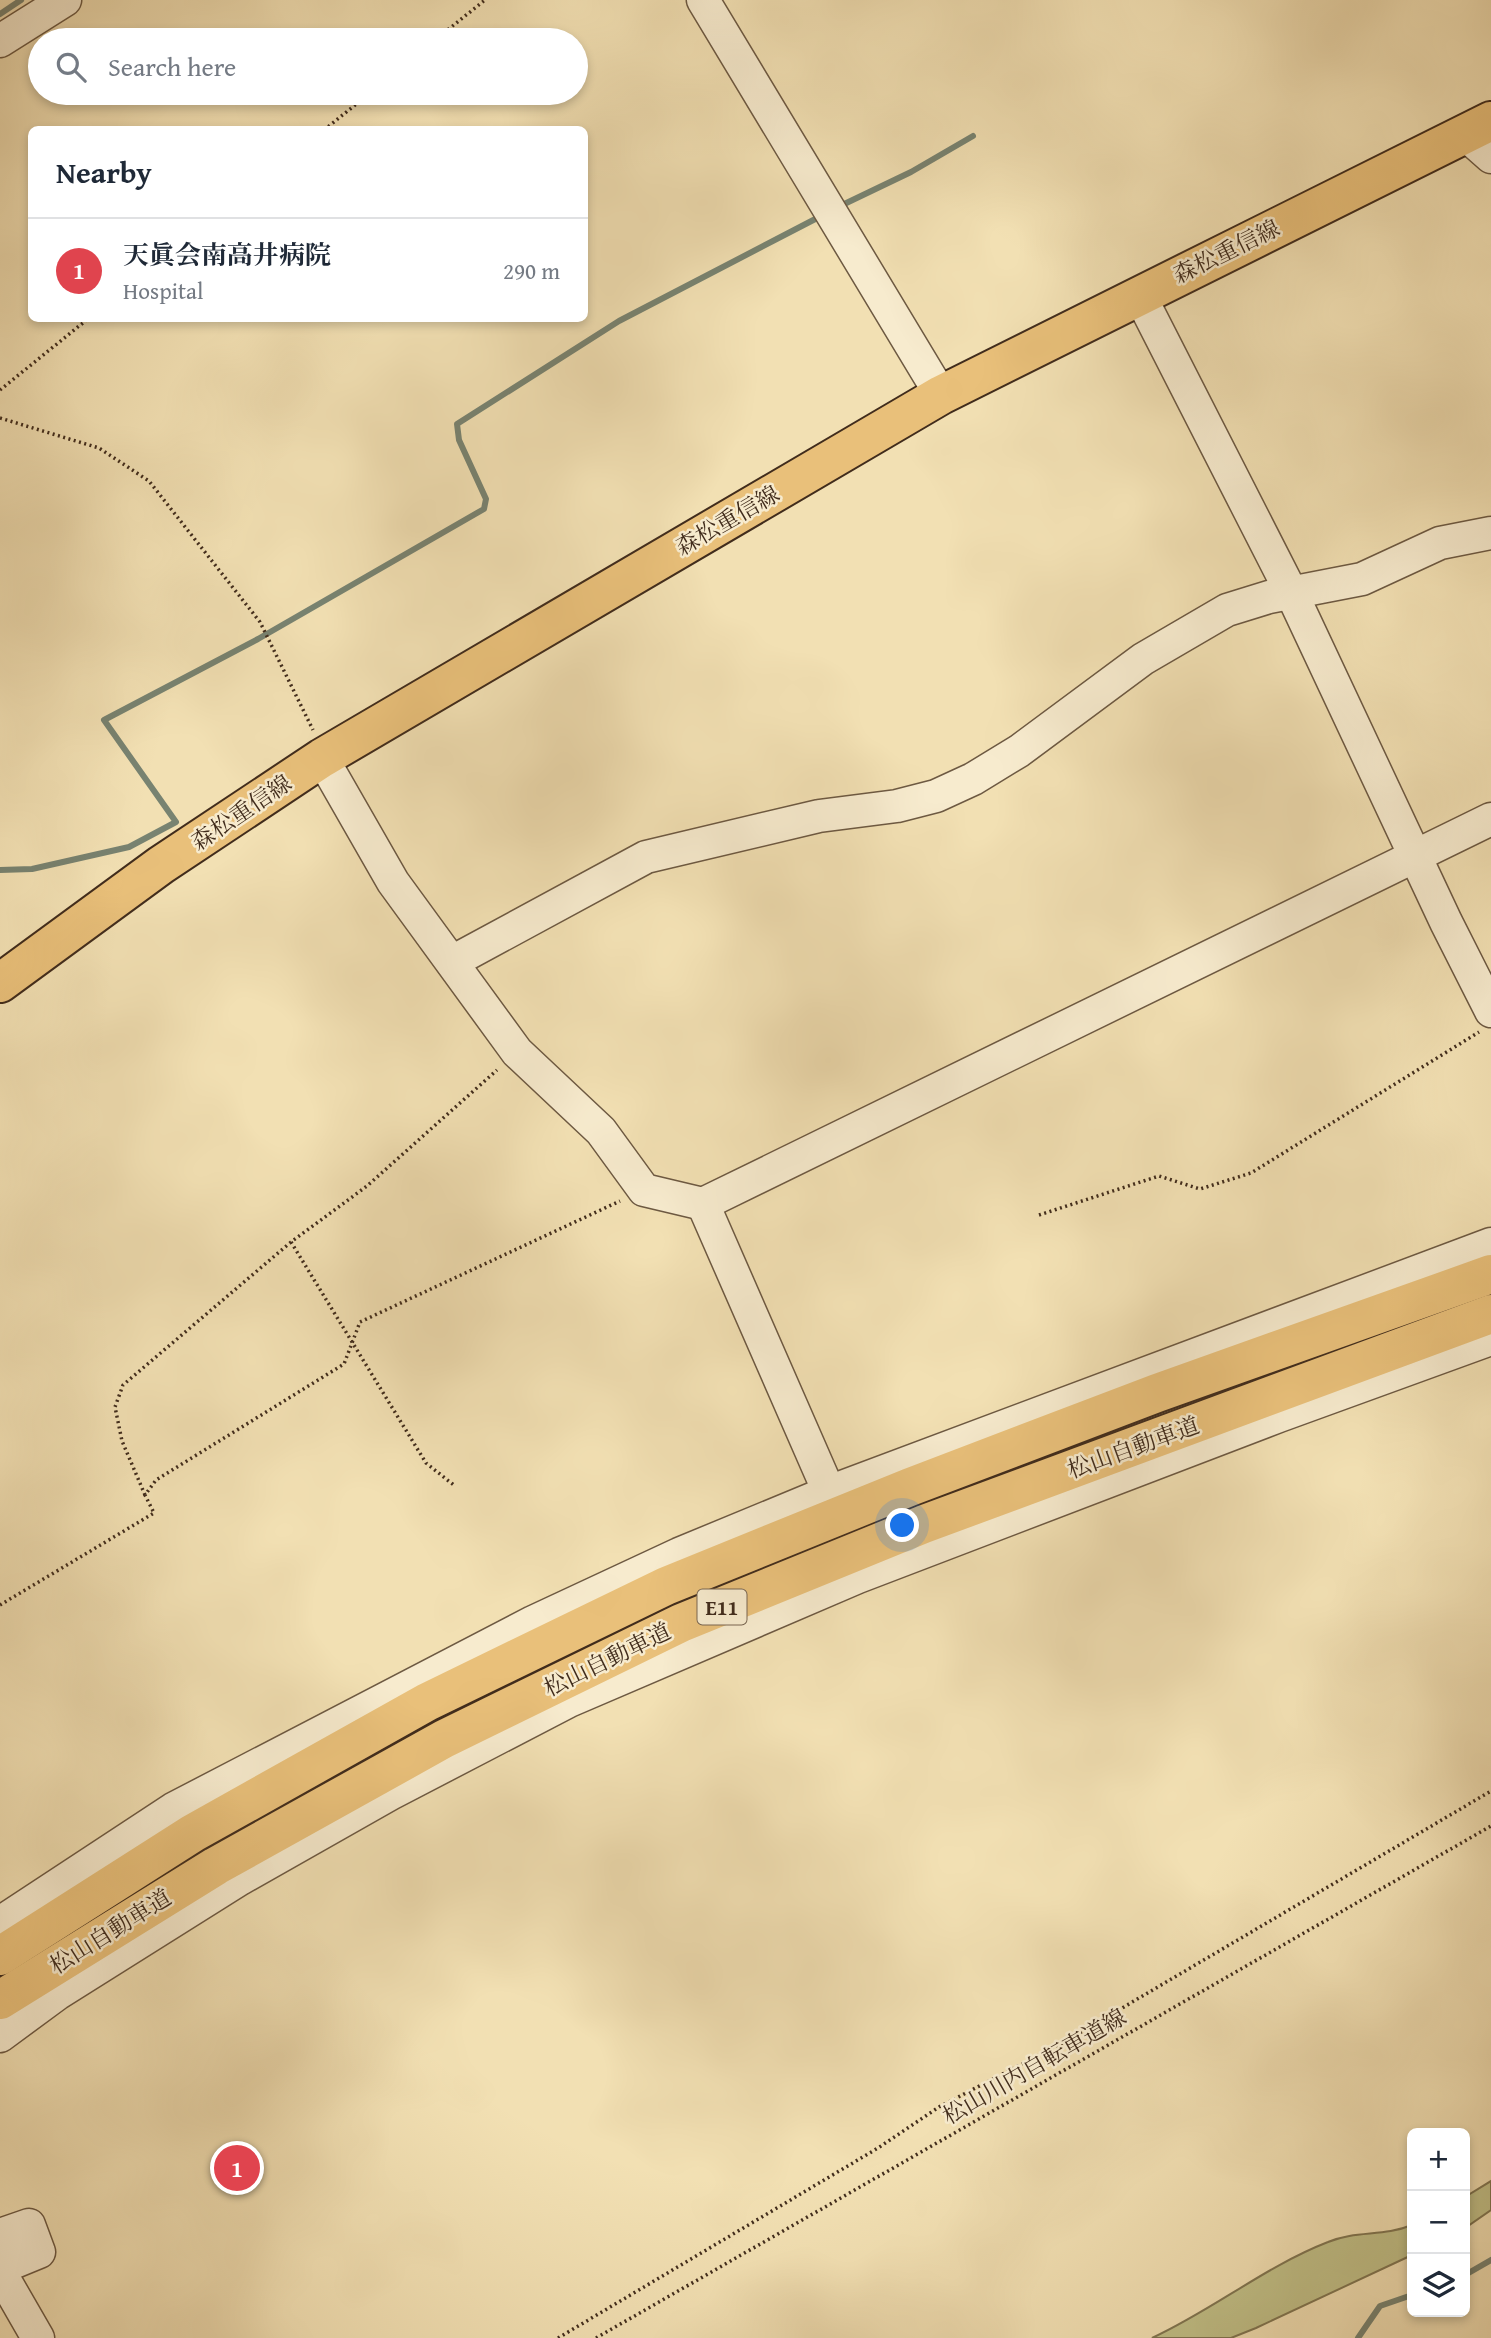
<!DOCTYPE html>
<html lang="en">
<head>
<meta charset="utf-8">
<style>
	body { margin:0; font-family:"Gentium Book Plus","Noto Serif JP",serif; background:#f6f6f7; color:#1f2937 }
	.controls { position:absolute; right:21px; bottom:21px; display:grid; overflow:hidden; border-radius:10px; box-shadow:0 4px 10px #0003 }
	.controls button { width:63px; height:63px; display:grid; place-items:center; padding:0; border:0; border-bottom:2px solid #e0e1e3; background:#fff; color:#1f2937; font:35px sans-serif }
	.you { position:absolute; left:903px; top:1526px; width:24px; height:24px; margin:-18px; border:5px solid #fff; border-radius:50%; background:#1a73e8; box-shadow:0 0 0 10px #1a73e833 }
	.badge { display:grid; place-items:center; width:46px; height:46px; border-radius:50%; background:#8f2418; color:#fff; font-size:23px; font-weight:700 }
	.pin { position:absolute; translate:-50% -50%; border:4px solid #fff; box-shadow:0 2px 7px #0006 }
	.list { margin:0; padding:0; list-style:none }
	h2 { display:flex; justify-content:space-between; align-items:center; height:91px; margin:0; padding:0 28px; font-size:30px }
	h2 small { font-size:23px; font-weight:400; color:#747a83 }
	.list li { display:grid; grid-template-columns:46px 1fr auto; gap:21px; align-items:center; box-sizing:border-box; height:105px; padding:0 28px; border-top:2px solid #e0e1e3 }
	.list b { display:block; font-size:26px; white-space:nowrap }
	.list p { margin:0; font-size:23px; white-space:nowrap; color:#747a83 }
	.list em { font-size:23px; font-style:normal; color:#747a83 }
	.icon { flex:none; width:38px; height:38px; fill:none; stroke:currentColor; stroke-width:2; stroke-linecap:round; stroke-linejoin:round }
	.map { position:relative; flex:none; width:1491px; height:2338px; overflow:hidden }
	.search { position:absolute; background:#fff; box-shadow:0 4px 10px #0003; left:28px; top:28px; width:560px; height:77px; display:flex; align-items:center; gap:18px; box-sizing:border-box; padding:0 24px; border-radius:38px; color:#747a83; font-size:26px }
	.panel { position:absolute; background:#fff; box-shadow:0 4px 10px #0003; left:28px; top:126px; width:560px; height:196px; border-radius:10px }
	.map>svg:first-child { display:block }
</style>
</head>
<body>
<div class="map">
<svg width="1491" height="2338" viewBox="0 0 1491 2338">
	<rect width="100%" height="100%" fill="#f2e0b3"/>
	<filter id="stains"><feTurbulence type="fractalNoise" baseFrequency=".00286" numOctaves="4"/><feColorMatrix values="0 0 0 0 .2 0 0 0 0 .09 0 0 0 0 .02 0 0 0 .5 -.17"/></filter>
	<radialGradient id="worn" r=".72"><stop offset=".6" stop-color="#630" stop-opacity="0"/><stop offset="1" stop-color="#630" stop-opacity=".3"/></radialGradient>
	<g fill="#c1c088" stroke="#817652" stroke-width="2">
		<polygon points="1491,2181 1491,2210 1465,2228 1465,2197"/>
		<path d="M1412 2225V2255L1256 2328 1231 2338H1152C1213 2310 1266 2266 1328 2242 1357 2230 1383 2237 1412 2225Z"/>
	</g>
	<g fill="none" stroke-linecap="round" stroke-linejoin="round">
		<g stroke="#788371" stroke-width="6">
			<polyline points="0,14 21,0"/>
			<polyline points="838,207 911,172 973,136"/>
			<polyline points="0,870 32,869 129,847 176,822 104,720 258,639 484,509 486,499 459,440 457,424 619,321 823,215"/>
			<polyline points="1465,2275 1491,2260"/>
			<polyline points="1358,2338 1380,2306 1412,2295"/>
		</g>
		<defs>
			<g id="minor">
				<polyline points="703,0 941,395"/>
				<polyline points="0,41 65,0"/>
				<polyline points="1465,134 1491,157"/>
				<polyline points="1139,294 1292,594 1446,922 1491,1011"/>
				<polyline points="322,758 393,882 517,1052 601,1131 644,1190 703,1204 1491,819"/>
				<polyline points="452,962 646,857 819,816 897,806 936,796 973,779 1019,751 1143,659 1227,610 1269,597 1362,579 1440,543 1491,533"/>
				<polyline points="703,1204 829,1492"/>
				<polyline points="0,1923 173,1809 533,1622 679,1554 829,1492 1491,1244"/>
				<polyline points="0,2036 57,1994 240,1879 390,1794 569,1701 858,1577 1279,1416 1491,1339"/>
				<polyline points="0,2235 29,2225 39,2252 0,2268"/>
				<polyline points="0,2272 38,2338"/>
			</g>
			<polyline id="major" points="0,983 161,865 322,758 941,395 1491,121"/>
			<g id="highway">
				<polyline points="0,1956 193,1833 427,1702 666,1586 910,1487 1157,1393 1491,1274"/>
				<polyline points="0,2000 216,1866 444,1739 681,1623 924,1524 1491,1314"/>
			</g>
		</defs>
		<use href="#minor" stroke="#6d5942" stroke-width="35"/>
		<use href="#major" stroke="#412c1c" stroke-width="42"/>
		<use href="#highway" stroke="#412c1c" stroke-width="42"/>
		<g stroke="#412c1c" stroke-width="3.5" stroke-dasharray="2 3.5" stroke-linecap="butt">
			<polyline points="435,40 485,0"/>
			<polyline points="324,130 370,93"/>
			<polyline points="0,390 89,318"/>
			<polyline points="0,418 99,448 149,481 260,622 313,730"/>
			<polyline points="1039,1215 1159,1176 1200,1189 1251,1173 1479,1032"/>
			<polyline points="291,1242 426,1463 455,1486"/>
			<polyline points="145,1495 122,1441 115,1407 123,1385 291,1242 367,1186 497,1070"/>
			<polyline points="0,1605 154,1513 145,1495 156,1480 344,1364 360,1322 620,1201"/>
			<polyline points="558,2338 878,2148 939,2107 1066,2041 1491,1791"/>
			<polyline points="596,2338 1491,1826"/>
		</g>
		<use href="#minor" stroke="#f7ebce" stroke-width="32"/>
		<use href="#major" stroke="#e9c07a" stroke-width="38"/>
		<use href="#highway" stroke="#e9c07a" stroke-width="38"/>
	</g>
	<g text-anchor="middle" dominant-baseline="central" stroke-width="5" stroke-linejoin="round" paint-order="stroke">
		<rect fill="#f7ebce" stroke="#786551" stroke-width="2" x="697.5" y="1589.5" width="49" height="35" rx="5"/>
		<g font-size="21" font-weight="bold" fill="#412c1c">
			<text x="722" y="1607">E11</text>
		</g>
		<g font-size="23" fill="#412c1c" stroke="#f7ebce">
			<text transform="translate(1226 251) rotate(-26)">森松重信線</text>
			<text transform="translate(727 520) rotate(-30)">森松重信線</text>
			<text transform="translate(241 812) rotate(-34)">森松重信線</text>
			<text transform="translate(1133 1447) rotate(-20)">松山自動車道</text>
			<text transform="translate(607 1659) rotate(-26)">松山自動車道</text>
			<text transform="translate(110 1931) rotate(-32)">松山自動車道</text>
			<text transform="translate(1034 2066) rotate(-30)">松山川内自転車道線</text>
		</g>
	</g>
	<rect width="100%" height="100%" filter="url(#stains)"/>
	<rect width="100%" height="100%" fill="url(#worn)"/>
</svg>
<div class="controls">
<button>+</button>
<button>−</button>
<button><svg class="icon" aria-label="layers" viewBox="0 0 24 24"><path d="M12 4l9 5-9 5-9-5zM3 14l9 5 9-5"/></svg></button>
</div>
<div class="you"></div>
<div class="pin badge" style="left:237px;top:2168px;background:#e0444e">1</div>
<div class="search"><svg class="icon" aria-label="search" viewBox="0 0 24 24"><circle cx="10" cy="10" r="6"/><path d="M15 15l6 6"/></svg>Search here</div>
<section class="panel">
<h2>Nearby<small></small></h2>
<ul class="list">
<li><span class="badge" style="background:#e0444e">1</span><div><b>天眞会南高井病院</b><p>Hospital</p></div><em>290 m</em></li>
</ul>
</section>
</div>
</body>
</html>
